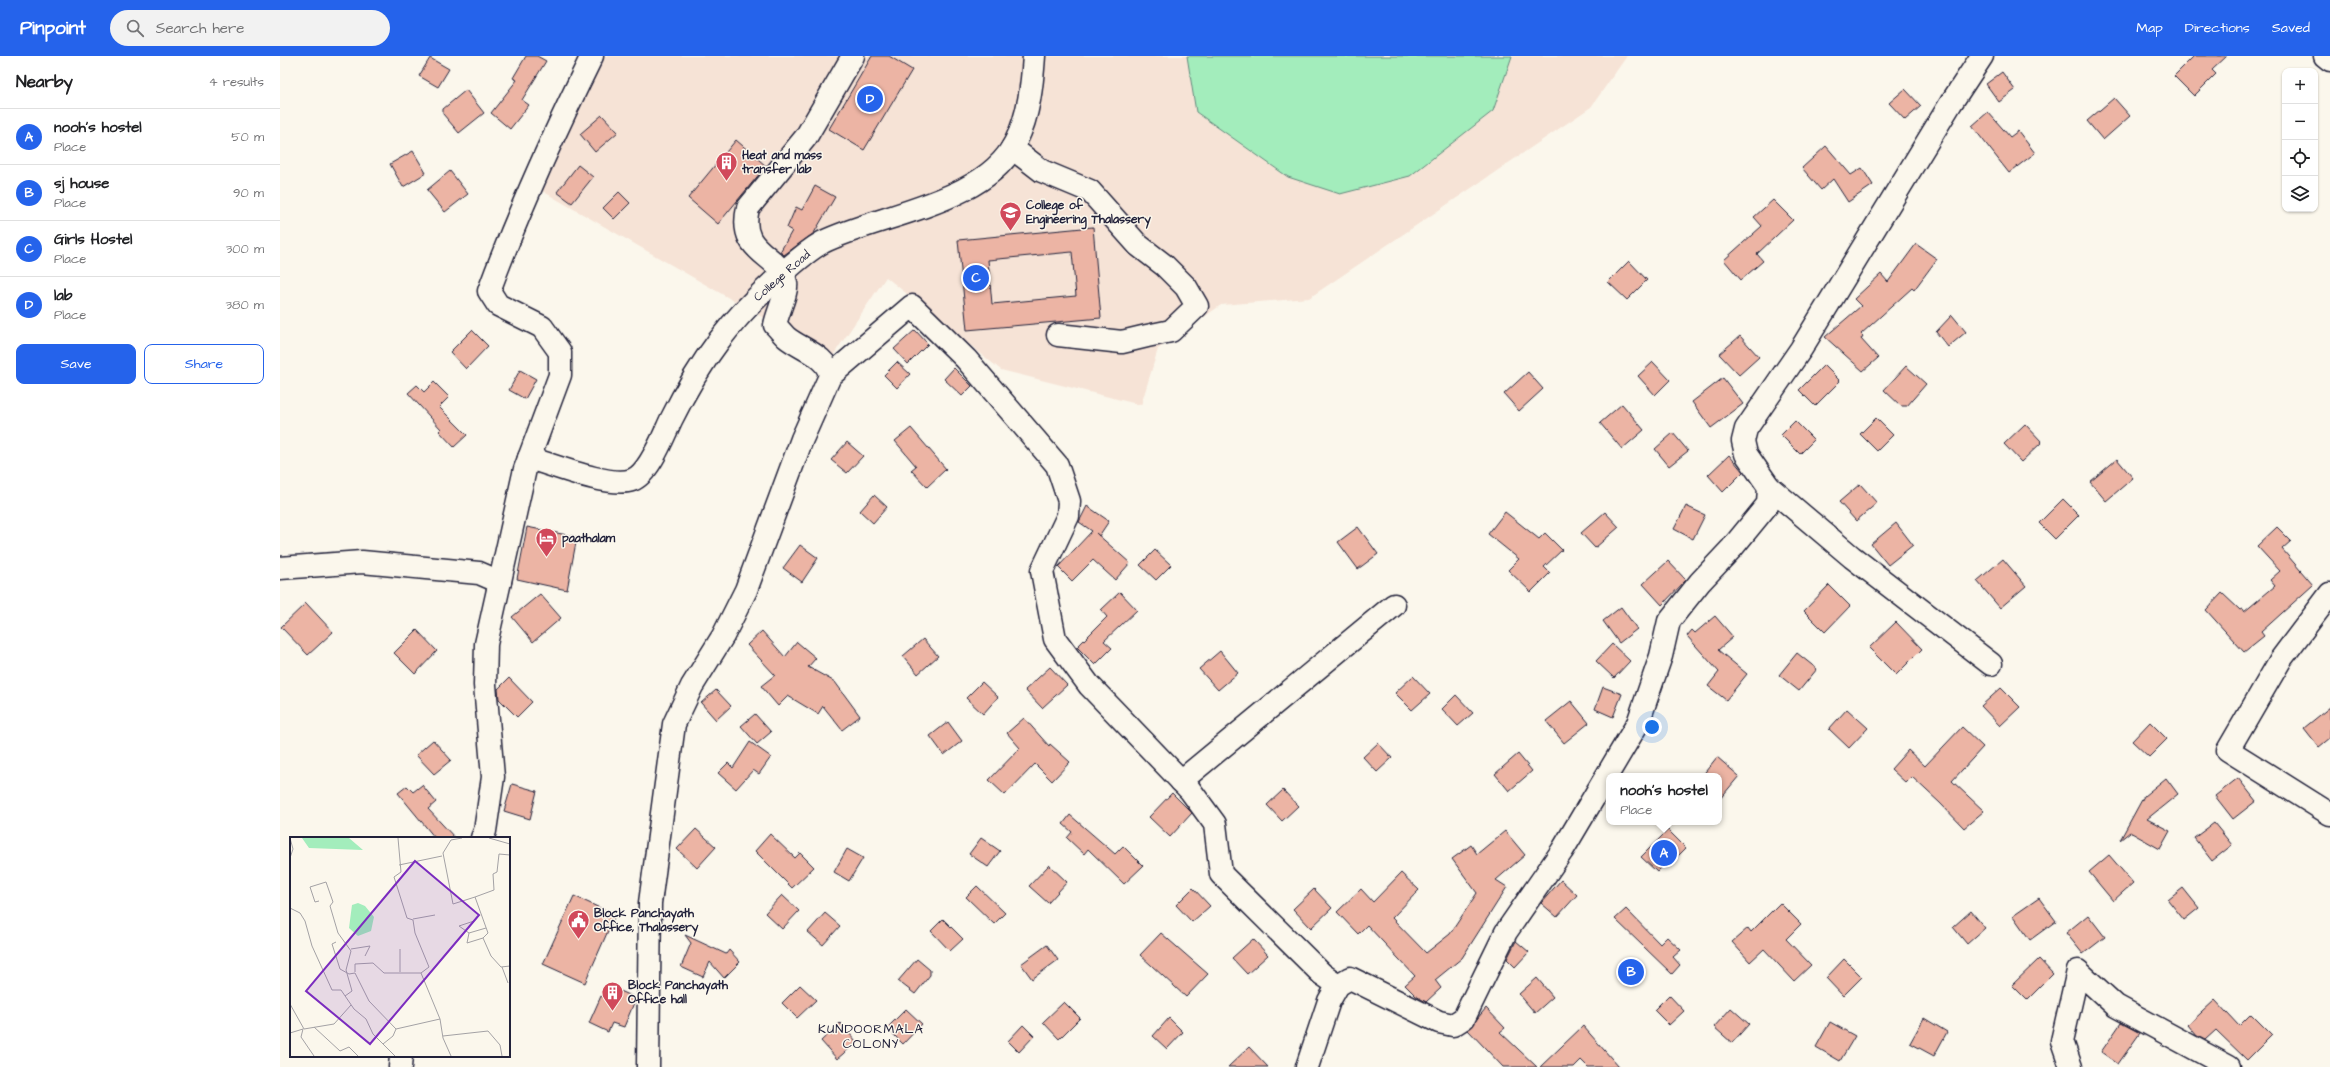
<!DOCTYPE html>
<html lang="en">
<head>
<meta charset="utf-8">
<style>
	body { margin:0; font-family:"Architects Daughter",sans-serif; background:#f2f2f2; color:#202124 }
	.controls { position:absolute; right:12px; top:12px; display:grid; overflow:hidden; border-radius:8px; box-shadow:0 1px 3px #0004 }
	.controls button { width:36px; height:36px; display:grid; place-items:center; padding:0; border:0; border-bottom:1px solid #e0e0e0; background:#fff; color:#202124; font:20px sans-serif }
	.you { position:absolute; left:1372px; top:671px; width:14px; height:14px; margin:-10px; border:3px solid #fff; border-radius:50%; background:#1a73e8; box-shadow:0 0 0 6px #1a73e833 }
	.badge { display:grid; place-items:center; width:26px; height:26px; border-radius:50%; background:#2563eb; color:#fff; font-size:13px; font-weight:700 }
	.pin { position:absolute; translate:-50% -50%; border:2px solid #fff; box-shadow:0 1px 4px #0006 }
	.popup { position:absolute; left:1326px; top:717px; width:116px; height:52px; box-sizing:border-box; display:grid; place-content:center; border-radius:8px; background:#fff; filter:drop-shadow(0 1px 3px #0005); font-size:13px; white-space:nowrap; color:#757577 }
	.popup b { font-size:15px; color:#202124 }
	.popup::after { content:''; position:absolute; left:50%; top:100%; margin-left:-8px; border:8px solid transparent; border-top-color:#fff }
	.list { margin:0; padding:0; list-style:none }
	h2 { display:flex; justify-content:space-between; align-items:center; height:52px; margin:0; padding:0 16px; font-size:17px }
	h2 small { font-size:13px; font-weight:400; color:#757577 }
	.list li { display:grid; grid-template-columns:26px 1fr auto; gap:12px; align-items:center; box-sizing:border-box; height:56px; padding:0 16px; border-top:1px solid #e0e0e0 }
	.list b { display:block; font-size:15px; white-space:nowrap }
	.list p { margin:0; font-size:13px; white-space:nowrap; color:#757577 }
	.list em { font-size:13px; font-style:normal; color:#757577 }
	.actions { display:flex; gap:8px; padding:12px 16px }
	.actions a { flex:1; padding:9px 0; border:1px solid #2563eb; border-radius:8px; text-align:center; font-size:14px; color:#2563eb }
	.actions .main { background:#2563eb; color:#fff }
	.icon { flex:none; width:22px; height:22px; fill:none; stroke:currentColor; stroke-width:2; stroke-linecap:round; stroke-linejoin:round }
	.map { position:relative; flex:none; width:2050px; height:1011px; overflow:hidden }
	header { display:flex; align-items:center; gap:24px; box-sizing:border-box; height:56px; padding:0 20px; background:#2563eb; color:#fff }
	header strong { font-size:19px }
	nav { display:flex; gap:22px; margin-inline-start:auto; font-size:14px }
	.search { width:280px; height:36px; background:#f2f2f2; display:flex; align-items:center; gap:10px; box-sizing:border-box; padding:0 14px; border-radius:22px; color:#757577; font-size:15px }
	main { display:flex }
	aside { flex:1; background:#fff }
	.map>svg:first-child { display:block }
</style>
</head>
<body>
<header>
<strong>Pinpoint</strong>
<div class="search"><svg class="icon" aria-label="search" viewBox="0 0 24 24"><circle cx="10" cy="10" r="6"/><path d="M15 15l6 6"/></svg>Search here</div>
<nav><a>Map</a><a>Directions</a><a>Saved</a></nav>
</header>
<main>
<aside>
<h2>Nearby<small>4 results</small></h2>
<ul class="list">
<li><span class="badge">A</span><div><b>nooh's hostel</b><p>Place</p></div><em>50 m</em></li>
<li><span class="badge">B</span><div><b>sj house</b><p>Place</p></div><em>90 m</em></li>
<li><span class="badge">C</span><div><b>Girls Hostel</b><p>Place</p></div><em>300 m</em></li>
<li><span class="badge">D</span><div><b>lab</b><p>Place</p></div><em>380 m</em></li>
</ul>
<div class="actions"><a class="main">Save</a><a>Share</a></div>
</aside>
<div class="map">
<svg width="2050" height="1011" viewBox="0 0 2050 1011">
	<rect width="100%" height="100%" fill="#fbf7ec"/>
	<filter id="ink" filterUnits="userSpaceOnUse"><feTurbulence type="fractalNoise" baseFrequency=".025" numOctaves="2"/><feDisplacementMap in="SourceGraphic" scale="8" xChannelSelector="R" yChannelSelector="G"/><feConvolveMatrix kernelMatrix="1 2 1 2 8 2 1 2 1" color-interpolation-filters="sRGB"/></filter>
	<g filter="url(#ink)">
		<polygon fill="#f6e3d6" points="320,0 1347,0 1311,51 1029,242 941,249 878,293 861,349 721,314 606,221 552,301 257,132"/>
		<polygon fill="#a3edbc" stroke="#62887c" points="907,0 1232,0 1213,55 1130,120 1060,138 1008,121 916,56"/>
		<g fill="#ecb4a4" stroke="#22223b" fill-rule="evenodd">
			<polygon points="246,0 257,0 266,5 242,44 249,49 230,73 211,57 237,24 233,22"/>
			<polygon points="592,0 609,0 632,14 584,94 549,73"/>
			<polygon points="1914,0 1947,0 1932,14 1936,18 1914,40 1894,20"/>
			<polygon points="150,2 169,13 158,31 139,20"/>
			<polygon points="1722,16 1735,34 1719,46 1706,28"/>
			<polygon points="1625,33 1641,50 1625,64 1609,47"/>
			<polygon points="186,34 204,57 179,77 163,58 163,53"/>
			<polygon points="1834,42 1850,60 1823,84 1807,65"/>
			<polygon points="1708,56 1730,81 1738,75 1755,97 1729,117 1692,70"/>
			<polygon points="322,59 338,76 315,96 300,78"/>
			<polygon points="456,84 486,110 438,168 408,142"/>
			<polygon points="1546,90 1571,119 1582,112 1593,129 1568,146 1553,123 1541,134 1522,112"/>
			<polygon points="133,95 146,117 123,131 110,108"/>
			<polygon points="298,109 313,121 292,147 277,136"/>
			<polygon points="170,115 188,138 165,156 147,134"/>
			<polygon points="535,130 555,141 534,177 504,199 500,196 512,175 507,172 516,151 522,154"/>
			<polygon points="339,136 350,147 334,163 323,152"/>
			<polygon points="1493,144 1513,164 1477,198 1483,205 1461,224 1444,204 1482,170 1474,161"/>
			<path d="M813 171 821 262 687 274 678 184ZM792 196 796 240 712 248 708 204Z"/>
			<polygon points="1636,188 1657,203 1634,234 1632,232 1581,278 1583,280 1581,283 1598,302 1583,315 1545,281 1581,250 1574,243 1601,218 1608,226"/>
			<polygon points="1349,205 1367,224 1347,244 1328,226"/>
			<polygon points="1672,259 1686,276 1668,291 1656,276"/>
			<polygon points="192,274 208,290 186,313 170,296"/>
			<polygon points="635,274 648,288 628,308 614,293"/>
			<polygon points="1460,280 1479,301 1459,319 1439,298"/>
			<polygon points="617,306 630,318 617,332 604,319"/>
			<polygon points="1373,306 1390,324 1375,339 1358,320"/>
			<polygon points="1544,309 1560,325 1535,350 1519,334"/>
			<polygon points="1626,310 1646,328 1627,350 1621,350 1604,334"/>
			<polygon points="674,312 692,330 682,340 664,323"/>
			<polygon points="240,314 256,323 245,343 229,334"/>
			<polygon points="1248,316 1263,333 1239,355 1224,338"/>
			<polygon points="1443,322 1463,348 1431,372 1412,346"/>
			<polygon points="154,326 169,341 159,351 187,379 174,391 159,375 161,373 128,337 137,329 144,336"/>
			<polygon points="1342,348 1364,374 1342,393 1320,367"/>
			<polygon points="1596,362 1613,379 1597,395 1580,378"/>
			<polygon points="1515,365 1534,384 1520,398 1501,379"/>
			<polygon points="1745,368 1762,386 1741,406 1724,388"/>
			<polygon points="631,372 666,413 647,431 631,414 636,410 615,385"/>
			<polygon points="1393,377 1408,395 1389,410 1375,393"/>
			<polygon points="567,386 583,400 567,417 551,404"/>
			<polygon points="1449,399 1463,416 1443,436 1428,419"/>
			<polygon points="1837,403 1853,422 1826,445 1810,426"/>
			<polygon points="1580,428 1597,447 1576,465 1559,446"/>
			<polygon points="594,439 607,451 593,467 580,455"/>
			<polygon points="1783,443 1799,459 1775,483 1759,467"/>
			<polygon points="807,450 829,465 819,480 816,477 850,507 835,524 813,504 792,525 778,511 812,475 799,466"/>
			<polygon points="1406,450 1425,459 1413,483 1394,473"/>
			<polygon points="1225,456 1259,483 1265,477 1282,494 1264,511 1270,517 1251,536 1228,514 1239,503 1208,478"/>
			<polygon points="1325,456 1339,471 1315,492 1301,477"/>
			<polygon points="1616,467 1633,489 1608,509 1591,488"/>
			<polygon points="247,471 297,481 287,534 237,523"/>
			<polygon points="1078,471 1098,498 1078,513 1058,486"/>
			<polygon points="1997,471 2011,485 2002,493 2033,529 1981,576 1984,580 1964,596 1926,554 1942,537 1960,554 1962,553 1964,556 1995,530 1990,524 2000,515 1977,490"/>
			<polygon points="520,489 538,502 522,526 503,512"/>
			<polygon points="875,494 891,509 876,524 860,509"/>
			<polygon points="1723,503 1746,530 1720,552 1697,525"/>
			<polygon points="1388,505 1406,524 1382,549 1363,528"/>
			<polygon points="1549,529 1570,550 1545,576 1524,555"/>
			<polygon points="840,536 857,554 824,585 832,592 815,609 797,591 827,561 821,554"/>
			<polygon points="260,538 281,562 253,586 232,561"/>
			<polygon points="26,547 53,576 28,599 1,571"/>
			<polygon points="1341,551 1357,573 1339,587 1323,565"/>
			<polygon points="1435,560 1453,581 1438,594 1467,618 1446,644 1428,630 1439,616 1407,580 1412,574 1415,577"/>
			<polygon points="1616,566 1642,593 1616,619 1589,592"/>
			<polygon points="137,574 157,595 135,618 114,597"/>
			<polygon points="482,575 505,601 517,586 536,602 528,611 555,626 580,660 562,674 543,650 538,658 508,640 498,650 481,630 495,619 467,589"/>
			<polygon points="643,583 658,600 638,618 623,600"/>
			<polygon points="1332,588 1350,605 1334,622 1316,605"/>
			<polygon points="940,595 958,617 938,634 919,613"/>
			<polygon points="1517,597 1537,613 1519,635 1499,619"/>
			<polygon points="770,611 787,629 762,652 745,634"/>
			<polygon points="1133,620 1150,638 1132,654 1115,637"/>
			<polygon points="229,622 252,646 237,661 219,643 218,633"/>
			<polygon points="702,626 718,641 703,658 686,642"/>
			<polygon points="1323,631 1342,638 1333,661 1315,653"/>
			<polygon points="1721,632 1740,651 1720,670 1701,650"/>
			<polygon points="436,634 451,650 436,664 421,647"/>
			<polygon points="1176,639 1193,657 1178,670 1162,653"/>
			<polygon points="1291,645 1309,667 1284,687 1266,665"/>
			<polygon points="2050,651 2050,682 2039,691 2024,672"/>
			<polygon points="1567,653 1588,672 1569,692 1549,673"/>
			<polygon points="475,658 491,676 477,688 461,670"/>
			<polygon points="744,662 769,690 770,688 790,706 772,725 755,708 725,739 709,724 740,692 727,677"/>
			<polygon points="668,666 682,685 664,699 650,680"/>
			<polygon points="1870,666 1887,683 1869,701 1852,685"/>
			<polygon points="1682,671 1703,691 1672,725 1704,755 1684,772 1660,747 1632,721 1626,727 1611,713 1628,694 1645,710"/>
			<polygon points="153,684 171,704 154,718 136,699"/>
			<polygon points="470,686 491,701 479,718 473,714 456,733 438,717 448,707 453,712"/>
			<polygon points="1098,687 1112,702 1097,716 1083,701"/>
			<polygon points="1238,698 1252,715 1229,735 1215,718"/>
			<polygon points="1437,701 1459,720 1439,744 1439,720 1422,720"/>
			<polygon points="1886,722 1898,738 1867,763 1890,775 1880,793 1850,776 1840,784 1864,740"/>
			<polygon points="1958,722 1976,745 1953,763 1935,740"/>
			<polygon points="232,728 257,735 250,763 224,755"/>
			<polygon points="142,729 156,746 148,753 175,782 155,782 118,737 127,730 133,736"/>
			<polygon points="1003,734 1018,750 1002,765 987,749"/>
			<polygon points="892,737 912,757 890,781 869,761"/>
			<polygon points="790,759 835,798 843,790 863,810 844,828 808,793 804,798 787,782 792,776 783,768"/>
			<polygon points="1934,767 1952,789 1932,805 1914,782"/>
			<polygon points="416,773 436,791 417,812 397,793"/>
			<polygon points="1388,774 1406,792 1386,812 1384,809 1377,816 1361,801"/>
			<polygon points="1225,775 1245,799 1216,824 1227,831 1182,902 1155,924 1161,932 1146,946 1136,940 1125,929 1135,920 1087,869 1078,878 1057,856 1081,833 1093,846 1121,817 1139,834 1112,862 1146,897 1170,878 1197,837 1172,803 1191,789 1197,798"/>
			<polygon points="490,778 515,802 520,797 534,811 512,832 475,795"/>
			<polygon points="701,782 720,795 708,811 689,798"/>
			<polygon points="567,793 583,802 569,825 554,816"/>
			<polygon points="1829,799 1853,827 1833,845 1809,816"/>
			<polygon points="769,809 787,826 768,847 749,830"/>
			<polygon points="1281,824 1297,839 1277,861 1261,847"/>
			<polygon points="697,830 725,857 714,868 686,841"/>
			<polygon points="913,832 930,850 912,866 896,849"/>
			<polygon points="1903,832 1919,852 1904,864 1888,844"/>
			<polygon points="1034,833 1052,852 1031,872 1013,853"/>
			<polygon points="502,839 519,855 502,873 485,857"/>
			<polygon points="294,840 335,859 305,927 263,908"/>
			<polygon points="1759,842 1776,865 1750,884 1733,860"/>
			<polygon points="1500,847 1521,868 1506,883 1531,909 1514,925 1484,893 1470,906 1452,886 1468,872 1471,876"/>
			<polygon points="1346,853 1380,888 1387,881 1401,894 1393,901 1400,909 1392,918 1335,863"/>
			<polygon points="1691,855 1705,872 1687,888 1673,871"/>
			<polygon points="545,857 560,870 543,889 528,876"/>
			<polygon points="1808,859 1825,881 1803,898 1786,877"/>
			<polygon points="663,863 683,883 670,895 651,875"/>
			<polygon points="881,877 928,918 906,941 860,899"/>
			<polygon points="405,879 446,898 449,894 460,906 444,922 430,906 423,921 401,911 411,887"/>
			<polygon points="973,883 988,899 967,918 952,902"/>
			<polygon points="1236,885 1249,896 1235,911 1227,903"/>
			<polygon points="767,889 778,904 752,923 741,908"/>
			<polygon points="637,903 650,914 650,919 635,938 618,925"/>
			<polygon points="1564,903 1582,921 1563,940 1546,922"/>
			<polygon points="1759,903 1773,918 1747,944 1732,929"/>
			<polygon points="1257,922 1273,941 1255,957 1239,938"/>
			<polygon points="520,929 536,944 517,962 502,947"/>
			<polygon points="336,933 356,942 344,971 332,967 328,976 309,967 321,940 331,944"/>
			<polygon points="1389,939 1404,955 1389,969 1374,954"/>
			<polygon points="1935,944 1959,970 1971,958 1992,979 1967,1004 1936,974 1925,984 1917,980 1908,969"/>
			<polygon points="784,946 800,962 779,983 763,966"/>
			<polygon points="1206,952 1225,972 1220,976 1257,1011 1223,1011 1188,974"/>
			<polygon points="1451,952 1469,968 1452,987 1434,971"/>
			<polygon points="626,953 642,968 623,988 607,972"/>
			<polygon points="889,962 903,976 887,993 873,980"/>
			<polygon points="1644,962 1667,976 1654,1000 1630,987"/>
			<polygon points="1550,966 1575,980 1560,1005 1536,991"/>
			<polygon points="560,967 577,986 557,1003 541,985"/>
			<polygon points="1841,967 1860,977 1838,1008 1821,996"/>
			<polygon points="743,969 754,980 739,996 728,985"/>
			<polygon points="1303,970 1339,1011 1308,1011 1301,1004 1294,1011 1260,1011"/>
			<polygon points="969,991 988,1011 948,1011"/>
		</g>
		<g fill="none" stroke-linecap="round" stroke-linejoin="round">
			<defs>
				<g id="minor">
					<polyline points="2045,0 2050,4"/>
					<polyline points="732,92 762,115 810,135 858,189 884,209 906,231 917,250 891,275 867,280 842,286 778,279"/>
					<polyline points="550,320 632,250 686,303 777,409 789,445 788,460 762,515 775,583 809,629 910,734 935,768 941,818 1042,918 1058,929"/>
					<path d="M249 402C273 409 330 432 352 424 369 418 383 381 391 364 421 303 451 263 503 217 515 206 529 194 543 186 600 158 707 147 736 85 749 59 752 29 754 0"/>
					<polyline points="1489,431 1572,501 1711,608"/>
					<polyline points="0,512 82,506 199,517 220,526"/>
					<polyline points="2050,538 2001,603 1948,694 2050,758"/>
					<polyline points="901,725 1114,549"/>
					<path d="M202 782 205 775 213 721 205 629 206 588 245 413 280 319V296L262 271 218 249 209 235C239 154 274 77 312 0"/>
					<polyline points="120,1011 121,1000"/>
					<path d="M368 1011 370 847 394 668 412 630 443 580 466 534 522 383 550 320C548 300 520 293 506 281 502 277 499 273 495 269 497 258 508 235 506 227 500 196 457 199 468 152L526 81 573 0"/>
					<polyline points="1027,1011 1049,945 1058,929 1070,922 1159,966 1173,969 1184,962 1226,876 1282,795 1358,667 1381,600 1389,565 1420,526 1452,492 1488,448 1489,431 1466,398 1463,385 1466,373 1521,293 1671,47 1702,0"/>
					<polyline points="1791,1011 1782,985 1798,915 1836,950 1949,1011"/>
				</g>
			</defs>
			<use href="#minor" stroke="#22223b" stroke-width="25"/>
			<use href="#minor" stroke="#fbf7ec" stroke-width="22"/>
		</g>
	</g>
	<defs>
		<symbol id="building-pin" viewBox="-11 -11 22 30"><path d="M0 17L-7.5 6A9.5 9.5 0 1 1 7.5 6Z" fill="#d1495b" stroke="#fbf7ec"/><path d="M-4-6H4V6H1V3H-1V6H-4ZM-2.5-4.3h1.7v1.8h-1.7ZM.8-4.3h1.7v1.8H.8ZM-2.5-1h1.7V.8h-1.7ZM.8-1h1.7V.8H.8Z" fill="#fff"/></symbol>
		<symbol id="university-pin" viewBox="-11 -11 22 30"><path d="M0 17L-7.5 6A9.5 9.5 0 1 1 7.5 6Z" fill="#d1495b" stroke="#fbf7ec"/><path d="M0-5L7-2L0 1L-7-2ZM-4 1L0 2.5L4 1V4Q0 6-4 4Z" fill="#fff"/></symbol>
		<symbol id="hotel-pin" viewBox="-11 -11 22 30"><path d="M0 17L-7.5 6A9.5 9.5 0 1 1 7.5 6Z" fill="#d1495b" stroke="#fbf7ec"/><path d="M-6-4.5h1.5V1H6V5H4.5V3h-9V5H-6ZM-4 0a1.8 1.8 0 1 1 3.6 0ZM.5 0V-2.5h3Q6-2.5 6 0Z" fill="#fff"/></symbol>
		<symbol id="civic-pin" viewBox="-11 -11 22 30"><path d="M0 17L-7.5 6A9.5 9.5 0 1 1 7.5 6Z" fill="#d1495b" stroke="#fbf7ec"/><path d="M-.6-6.5H3V-4.5H.6V-3L4-1V1h2V6H-6V1h2V-1L-.6-3ZM-1.2 2.5V6h2.4V2.5Z" fill="#fff"/></symbol>
	</defs>
	<g fill-rule="evenodd">
		<use href="#building-pin" x="434" y="94" width="25" height="34"/>
		<use href="#university-pin" x="718" y="144" width="25" height="34"/>
		<use href="#hotel-pin" x="254" y="470" width="25" height="34"/>
		<use href="#civic-pin" x="286" y="852" width="25" height="34"/>
		<use href="#building-pin" x="320" y="924" width="25" height="34"/>
	</g>
	<g text-anchor="middle" dominant-baseline="central" stroke-width="3" stroke-linejoin="round" paint-order="stroke">
		<g font-size="12" font-weight="bold" fill="#22223b" stroke="#fbf7ec" text-anchor="start">
			<text x="462" y="99">Heat and mass<tspan x="462" dy="14">transfer lab</tspan></text>
			<text x="746" y="149">College of<tspan x="746" dy="14">Engineering Thalassery</tspan></text>
			<text x="282" y="482">paathalam</text>
			<text x="314" y="857">Block Panchayath<tspan x="314" dy="14">Office, Thalassery</tspan></text>
			<text x="348" y="929">Block Panchayath<tspan x="348" dy="14">Office hall</tspan></text>
		</g>
		<g font-size="12" fill="#22223b" stroke="#fbf7ec">
			<text transform="translate(502 220) rotate(-41)">College Road</text>
		</g>
		<g font-size="13" letter-spacing="1" fill="#22223b" stroke="#fbf7ec">
			<text x="591" y="973">KUNDOORMALA<tspan x="591" dy="15">COLONY</tspan></text>
		</g>
	</g>
	<g transform="translate(10 781)">
		<rect width="220" height="220" fill="#fbf7ec"/>
		<path d="M12 1H59L73 13 19 11ZM68 66 75 69 84 80 81 94 68 99 59 91 62 68Z" fill="#a3edbc"/>
		<path fill="none" stroke="#a4a2a5" stroke-width="1" d="M0 1 3 12 0 21M108 1 111 35 104 40 117 81 123 83 125 96 139 130 131 136 150 182M172 1 161 3 153 16 163 67 185 60 198 96 193 101 201 119 211 130 220 129M199 1 220 7M109 28 152 19M185 60 204 53 203 37 207 35 209 17 220 18M29 64 25 65 20 50 36 45 43 65 40 69 48 96 61 114 56 133 62 154 55 159M0 71 10 76 15 84 22 109 42 153H51L64 172 76 182 83 197 105 219M123 82 145 78M184 84 169 89 179 96 196 91M179 96 177 106 193 101M46 105 42 107 50 132 59 137 65 136 79 164 106 192 150 182 153 201 161 219M61 112 80 109 75 119M212 130 218 146M65 135V127L83 126 94 136H131M110 135V112M0 167 14 192 44 187 61 168M24 190 50 214 59 210 68 219M13 192 11 200 24 219M0 196 13 192M153 199 198 194 210 208 212 219M93 207 103 199 106 192"/>
		<path fill="#7b2cbf" fill-opacity="0.15" stroke="#7b2cbf" stroke-width="2" d="M125 24 189 78 80 207 16 154Z"/>
		<rect width="220" height="220" fill="none" stroke="#22223b" stroke-width="2"/>
	</g>
</svg>
<div class="controls">
<button>+</button>
<button>−</button>
<button><svg class="icon" aria-label="locate" viewBox="0 0 24 24"><circle cx="12" cy="12" r="6"/><path d="M12 2v4M12 18v4M2 12h4M18 12h4"/></svg></button>
<button><svg class="icon" aria-label="layers" viewBox="0 0 24 24"><path d="M12 4l9 5-9 5-9-5zM3 14l9 5 9-5"/></svg></button>
</div>
<div class="you"></div>
<div class="pin badge" style="left:1384px;top:797px">A</div>
<div class="popup"><b>nooh's hostel</b>Place</div>
<div class="pin badge" style="left:1351px;top:916px">B</div>
<div class="pin badge" style="left:696px;top:222px">C</div>
<div class="pin badge" style="left:590px;top:43px">D</div>
</div>
</main>
</body>
</html>
